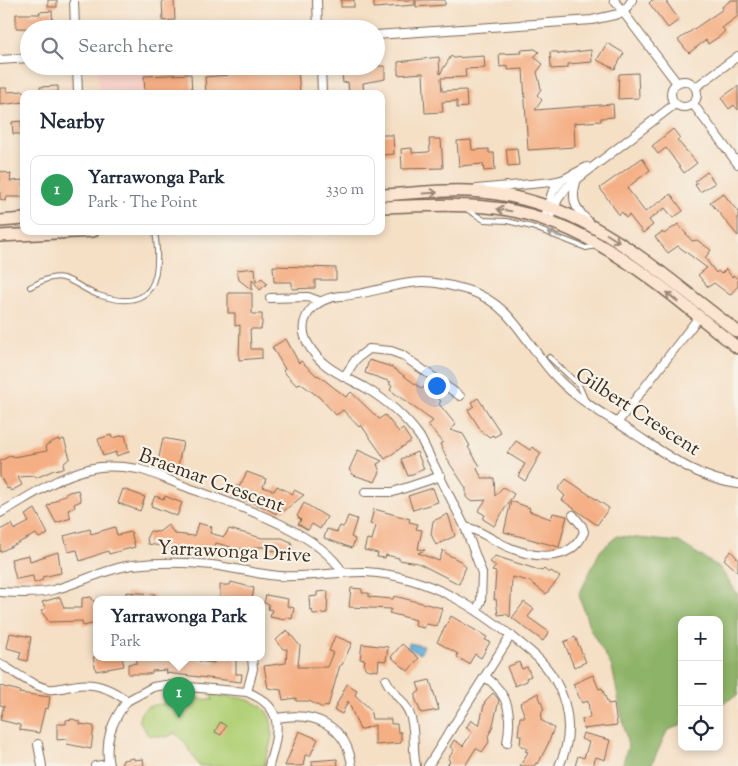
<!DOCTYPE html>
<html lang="en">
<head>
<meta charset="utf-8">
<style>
	body { margin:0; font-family:"Sorts Mill Goudy",serif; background:#f2f2f3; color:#1f2937 }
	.controls { position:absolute; right:15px; bottom:15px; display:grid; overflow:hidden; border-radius:10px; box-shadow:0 2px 8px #0003 }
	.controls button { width:45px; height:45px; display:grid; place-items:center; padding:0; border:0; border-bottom:1px solid #e0e1e3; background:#fff; color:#1f2937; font:25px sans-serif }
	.you { position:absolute; left:436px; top:385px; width:18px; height:18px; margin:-12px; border:4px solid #fff; border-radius:50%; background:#1a73e8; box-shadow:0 0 0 8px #1a73e833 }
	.badge { display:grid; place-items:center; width:32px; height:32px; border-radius:50%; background:#0f766e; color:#fff; font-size:16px; font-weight:700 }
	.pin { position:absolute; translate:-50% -41px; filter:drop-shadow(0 1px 2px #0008) }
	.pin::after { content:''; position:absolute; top:26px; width:18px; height:15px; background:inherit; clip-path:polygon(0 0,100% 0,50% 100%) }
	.popup { position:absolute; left:93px; top:596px; width:172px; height:65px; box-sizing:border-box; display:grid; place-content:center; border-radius:10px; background:#fff; filter:drop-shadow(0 1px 4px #0005); font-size:16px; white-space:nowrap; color:#747a83 }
	.popup b { font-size:19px; color:#1f2937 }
	.popup::after { content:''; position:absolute; left:50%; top:100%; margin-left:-10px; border:10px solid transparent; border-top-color:#fff }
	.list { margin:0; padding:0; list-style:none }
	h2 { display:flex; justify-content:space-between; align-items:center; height:65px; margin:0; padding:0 20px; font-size:21px }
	h2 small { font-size:16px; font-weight:400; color:#747a83 }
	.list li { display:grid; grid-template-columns:32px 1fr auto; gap:15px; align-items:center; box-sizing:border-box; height:70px; margin:0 10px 10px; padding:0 10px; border:1px solid #e0e1e3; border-radius:10px }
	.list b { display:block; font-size:19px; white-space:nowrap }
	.list p { margin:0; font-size:16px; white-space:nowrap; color:#747a83 }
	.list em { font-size:16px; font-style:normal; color:#747a83 }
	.icon { flex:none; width:28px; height:28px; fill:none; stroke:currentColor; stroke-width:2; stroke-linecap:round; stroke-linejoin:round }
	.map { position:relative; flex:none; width:738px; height:766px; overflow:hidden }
	.search { position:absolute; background:#fff; box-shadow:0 2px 8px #0003; left:20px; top:20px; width:365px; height:55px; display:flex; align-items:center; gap:12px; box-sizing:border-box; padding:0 18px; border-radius:28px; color:#747a83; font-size:19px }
	.panel { position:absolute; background:#fff; box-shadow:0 2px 8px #0003; left:20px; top:90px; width:365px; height:145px; border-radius:10px }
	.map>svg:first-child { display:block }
</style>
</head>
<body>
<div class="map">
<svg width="738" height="766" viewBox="0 0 738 766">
	<rect width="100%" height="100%" fill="#f7f3e8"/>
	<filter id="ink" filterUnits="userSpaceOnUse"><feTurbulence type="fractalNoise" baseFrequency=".02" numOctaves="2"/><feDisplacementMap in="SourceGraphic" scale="10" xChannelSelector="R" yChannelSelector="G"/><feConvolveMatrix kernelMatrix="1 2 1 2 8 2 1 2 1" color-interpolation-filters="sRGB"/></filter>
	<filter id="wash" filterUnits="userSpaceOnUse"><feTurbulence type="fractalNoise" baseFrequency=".0096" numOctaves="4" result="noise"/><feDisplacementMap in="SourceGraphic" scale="20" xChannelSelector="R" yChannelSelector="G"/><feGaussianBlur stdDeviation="1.12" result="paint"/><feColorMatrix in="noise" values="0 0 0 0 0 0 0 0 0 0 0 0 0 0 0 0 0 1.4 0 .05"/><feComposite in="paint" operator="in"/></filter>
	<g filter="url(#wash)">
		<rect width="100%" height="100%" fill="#f5dfc5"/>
		<polygon fill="#f7d1c8" points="172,66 174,94 99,94 98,71"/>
		<path fill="#b2d178" stroke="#767e4b" d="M211 695C235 697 273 697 272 731 272 742 267 755 264 766H199L185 743 175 733 167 737 148 735 139 720C141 706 151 705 164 704L168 696 213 700Z"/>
		<polygon fill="#8db368" stroke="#646e43" points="617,536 679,542 720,568 738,595 738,695 719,705 719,620 682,620 682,724 667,731 651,766 622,766 628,746 612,667 590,629 579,595 600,551"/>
		<polygon fill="#5fadd9" stroke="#4d6c7c" points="409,643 424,646 420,654 408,648"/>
		<g id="blocks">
			<g fill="#f5af84">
				<rect x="48" y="0" width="9" height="7"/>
				<polygon points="162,0 174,0 175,20 163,21"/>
				<rect x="341" y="0" width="13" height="7"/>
				<polygon points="374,0 415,0 415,5 374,8"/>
				<polygon points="416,0 445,0 445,5 416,7"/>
				<polygon points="652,0 665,0 679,20 668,28 649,3"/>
				<polygon points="731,0 738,0 738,16 722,28 725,31 720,36 708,44 706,40 689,53 678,40 723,9 722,7"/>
				<polygon points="52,11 53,29 16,28 16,14 40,14 39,12"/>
				<polygon points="607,43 624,53 615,69 597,60"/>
				<polygon points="535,49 539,52 534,57 543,64 537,72 541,89 537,95 542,100 535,110 613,104 614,117 601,118 601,121 574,123 575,147 528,150 523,69 508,70 508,66 500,67 499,54 522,53 521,50"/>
				<polygon points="591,50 592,62 568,64 568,68 551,69 550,52 558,52 558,54"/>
				<polygon points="451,56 454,58 484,56 485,68 465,69 466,77 441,78 442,91 466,90 467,107 457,108 457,101 442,102 443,112 425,113 423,73 398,75 398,62 439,57 440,74"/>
				<polygon points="341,66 385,66 385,79 363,83 364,94 349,94 348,82 343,83"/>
				<polygon points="245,69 245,74 298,70 300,94 206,94 205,77 228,75 228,70"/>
				<polygon points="638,73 639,98 618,99 619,74"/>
				<polygon points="191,74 192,94 145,94 144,76"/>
				<polygon points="58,86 58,94 41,94 40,87"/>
				<polygon points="738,86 738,110 734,105 729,109 721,98"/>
				<polygon points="0,88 7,88 7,92 24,91 24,102 0,105"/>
				<polygon points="21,121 22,134 13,134 12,122"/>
				<polygon points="673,129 680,138 677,140 697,163 684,173 666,148 658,154 652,146"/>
				<polygon points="381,135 393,135 394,154 381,155"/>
				<polygon points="429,139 441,139 443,168 402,169 401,149 412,148 412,153 428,152 430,151"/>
				<polygon points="471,140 472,150 489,149 489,153 494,153 495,170 484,171 483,164 459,166 457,141"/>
				<polygon points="517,148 519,165 508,166 506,149"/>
				<polygon points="642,158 650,170 627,188 645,212 671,194 683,211 673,218 665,208 649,220 653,225 643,233 629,215 626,218 622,212 619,215 600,188"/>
				<polygon points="0,171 11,174 10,181 24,180 23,197 7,197 6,201 0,199"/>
				<polygon points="707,172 715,183 700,192 695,185 697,184 695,181"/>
				<polygon points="723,193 738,212 738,236 710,202"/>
				<polygon points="678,224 692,241 697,240 711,250 705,258 716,273 718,271 721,274 726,269 732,277 733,275 738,279 738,286 730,295 714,283 708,287 698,275 707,268 678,246 668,253 655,237 662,232 664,234"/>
				<polygon points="273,266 336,268 336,280 315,280 315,288 292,289 292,282 274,282"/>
				<polygon points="255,268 256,282 262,278 267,284 260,290 252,279 252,290 239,280 237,270"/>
				<polygon points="228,293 252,293 252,314 262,314 262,324 261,329 250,329 251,349 262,349 262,358 239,360 240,325 235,326 235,313 228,313"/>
				<polygon points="286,339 299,363 301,361 317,376 318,375 346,397 351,392 379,419 385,415 399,432 403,429 411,441 385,459 361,425 359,427 343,410 336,415 319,397 300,383 297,386 283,371 285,369 272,347"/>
				<polygon points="369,360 392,367 422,389 425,386 433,392 431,393 441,401 439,404 456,425 450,430 463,434 470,446 468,447 480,466 477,469 482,478 494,478 495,496 503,487 514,494 494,526 483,519 485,515 478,511 486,500 470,501 466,497 466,488 450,464 440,444 443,442 428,425 433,421 390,390 392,386 389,384 391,382 365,373"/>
				<polygon points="478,398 501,433 494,437 493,435 489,437 486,434 484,435 468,410 474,406 472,402"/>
				<polygon points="111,435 112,438 125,435 129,452 116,456 116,452 103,456 98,439"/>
				<polygon points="163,438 183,442 177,470 164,468 165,463 158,462"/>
				<polygon points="58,439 59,441 64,439 70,458 63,464 64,468 54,470 36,478 35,476 18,477 22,485 11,491 9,488 7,489 0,476 0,461 12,455 13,457 47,451 46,445"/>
				<polygon points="516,441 530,450 532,447 541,453 525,481 518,476 525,464 507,453"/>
				<polygon points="358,450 382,461 377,464 380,472 375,482 351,474 352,472 349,470"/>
				<polygon points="417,452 424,469 408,476 401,459"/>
				<polygon points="247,472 266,479 263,487 274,491 277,486 293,494 294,490 304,495 284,511 278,510 276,514 266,508 232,495 236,486 239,487"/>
				<polygon points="566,479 609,508 597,525 562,500 565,496 558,489"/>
				<polygon points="433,488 438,502 413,510 408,496"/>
				<polygon points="123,489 145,497 140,511 118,503"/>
				<polygon points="78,490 81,501 74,504 75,507 68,510 71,518 56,523 47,506 69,492"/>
				<polygon points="155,496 164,499 165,496 182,503 177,516 151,506"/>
				<polygon points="511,501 530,508 529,511 551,519 553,513 567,516 559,547 504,532"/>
				<polygon points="304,503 327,517 320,529 312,524 308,530 298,524 301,520 297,516"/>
				<polygon points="35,509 48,534 39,538 36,534 0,552 0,530 11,524 14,530 29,522 25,515"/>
				<polygon points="374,509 410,519 409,522 418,524 416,529 422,530 418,549 425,550 418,553 439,561 443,550 447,554 462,562 466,567 459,584 418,563 399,560 399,558 386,555 385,558 377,557 378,553 364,550 367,539 372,540 376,526 370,524"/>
				<polygon points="448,514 455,536 436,545 431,534 433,521"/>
				<polygon points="348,516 357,519 351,537 355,539 352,548 324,538 327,529 337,532 340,526 343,527 345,524"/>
				<polygon points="198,523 212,527 210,533 224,537 229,529 262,538 282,538 291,542 293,550 289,549 289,552 267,550 267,547 254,547 253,553 240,549 238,557 232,555 234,548 216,543 214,549 206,546 204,553 183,547 175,547 171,550 168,547 148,544 147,537 150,531 159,532 168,525 175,534 194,536"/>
				<polygon points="115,527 117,535 131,532 135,547 109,554 108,551 80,561 77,550 68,552 64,536 90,529 91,534"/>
				<polygon points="731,551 738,559 738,572 724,559"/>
				<polygon points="58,552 61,573 42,577 43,580 34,583 33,576 16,579 11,559 29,555 30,561"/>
				<polygon points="495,556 542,571 544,569 549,573 551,571 560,577 546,594 529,581 512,577 510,617 506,614 498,615 496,599 494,600 496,572 492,571 496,566 490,562"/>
				<polygon points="231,582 254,588 252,599 242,597 242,599 231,599 220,597 220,585 230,585"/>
				<polygon points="351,588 362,589 362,593 369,593 369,597 393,599 394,596 442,608 437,626 426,624 424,628 415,626 416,620 389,613 391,609 349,607"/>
				<polygon points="328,591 327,613 313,614 312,609 310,610 309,597 317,596 317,592"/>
				<polygon points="126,592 155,594 154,599 126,599"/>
				<polygon points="266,595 288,599 287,606 294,608 292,619 286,617 285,620 270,617 272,610 268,609 269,604 264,603"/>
				<polygon points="60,597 64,608 82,608 82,598 91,597 94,602 96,601 96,623 83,626 82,621 49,622 41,611 46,608 42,602"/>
				<polygon points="524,602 534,609 528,617 549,632 543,641 512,618"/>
				<polygon points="451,616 487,637 485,640 490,642 481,658 475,654 469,664 457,657 458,654 437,642"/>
				<polygon points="287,630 300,646 298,667 327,667 333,652 329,651 335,636 352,643 342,665 340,665 328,707 324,706 323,708 309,701 296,701 296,698 283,700 281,690 268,688 264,666 286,663 287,649 283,649 276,640"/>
				<polygon points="10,633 31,637 27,661 19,659 21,652 7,648"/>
				<polygon points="575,637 586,662 574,667 564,642"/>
				<polygon points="362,644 388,647 386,661 379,660 378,671 366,669 364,666 365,660 360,659"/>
				<polygon points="402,644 419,658 408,671 391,657"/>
				<polygon points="93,657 122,657 124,666 96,671"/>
				<polygon points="136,657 200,657 199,661 214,663 215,657 236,657 236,674 242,674 241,682 166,673 167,670 152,671 152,673 148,674 128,674 128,664 137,663"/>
				<polygon points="519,662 522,669 527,667 531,676 526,678 527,681 515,686 507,667"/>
				<polygon points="593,675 599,689 602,688 608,704 614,703 617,725 583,729 582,719 590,718 588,701 582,703 573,684"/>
				<polygon points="430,680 439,710 421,713 415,698 416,694 420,691 417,683"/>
				<polygon points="347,684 357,690 355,695 370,709 372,719 391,719 391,724 397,724 398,732 401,732 401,743 375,745 375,725 360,730 348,701 342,714 334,710"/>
				<polygon points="0,686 20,691 19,693 50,697 48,709 45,708 39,733 20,730 20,725 0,720 4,706 0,705"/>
				<polygon points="493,693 499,700 492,729 488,736 489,742 482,752 476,748 465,766 447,766 450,761 448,759 454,750 450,747 454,740 463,746 472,732 466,728 471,720 479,726 485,701"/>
				<polygon points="538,693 544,710 542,711 541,720 554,728 548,744 538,764 536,763 534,766 520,766 528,752 525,751 527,749 520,745 521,735 518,735 520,717 525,717 520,703"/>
				<polygon points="73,719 80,722 80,724 94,726 91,749 67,744 68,739 57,740 57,724 66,724 66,720"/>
				<polygon points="220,722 226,726 221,735 215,732"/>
				<polygon points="299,731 318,739 310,756 305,755 303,766 285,766"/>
				<polygon points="583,733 610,740 605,760 596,757 593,766 575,766 578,756 584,758 589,742 581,739"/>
				<polygon points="134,758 134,760 143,759 144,766 121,766 123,760"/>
				<polygon points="337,759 338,766 312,766 312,761"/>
			</g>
		</g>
	</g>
	<g filter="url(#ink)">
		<use href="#blocks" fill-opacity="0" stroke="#7c6958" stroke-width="1"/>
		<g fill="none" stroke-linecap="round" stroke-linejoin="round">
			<defs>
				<g id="lane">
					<polyline points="468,210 484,220 507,221 532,227 586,248 596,246"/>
					<path d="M30 287C40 282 52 275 63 278 75 281 85 291 98 295 155 314 162 278 155 231"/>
					<polyline points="549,357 579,385 586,401"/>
				</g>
				<g id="street">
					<polyline points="74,0 75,29"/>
					<polyline points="317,0 318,29"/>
					<polyline points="614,0 677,83"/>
					<polyline points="376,35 592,20 623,13 632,0"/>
					<polyline points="0,60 29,58"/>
					<polyline points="77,66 78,94"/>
					<polyline points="321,66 322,94"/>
					<circle cx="684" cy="94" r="13"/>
					<polyline points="696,87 738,56"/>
					<polyline points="693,104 738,164"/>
					<path d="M577 179C571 197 573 207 588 221"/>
					<polyline points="477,189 552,182 562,180 587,167"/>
					<polyline points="553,213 558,199 567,187 675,104"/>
					<polyline points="543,219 552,193 562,180"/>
					<polyline points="270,298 308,297 319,301"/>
					<polyline points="344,377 356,359 369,349 391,351 402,355 460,396"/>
					<polyline points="617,423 699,317"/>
					<polyline points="365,492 393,492 441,476"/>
					<path d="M0 513C31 496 65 471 100 467 113 466 126 467 138 469 155 473 172 482 189 488 233 504 319 531 343 573"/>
					<path d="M465 527C479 530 484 535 496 541 523 556 569 568 584 532L582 526 573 515"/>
					<path d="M0 592C17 593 36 594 53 590 80 583 105 569 132 565 158 562 187 562 212 565 234 568 257 574 279 576 308 578 337 571 366 572 432 576 481 610 530 651 564 679 579 725 559 766"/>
					<path d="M477 609 481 601 482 573 465 527 420 437C405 416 386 400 364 387 342 375 321 368 308 344 294 319 316 297 341 296 369 295 395 282 423 282 437 282 453 286 467 290 513 303 527 347 557 378 577 399 603 414 627 429 662 451 696 479 738 484"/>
					<path d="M0 664C15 672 32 686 49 689 57 690 64 687 72 686 93 681 111 688 127 701L153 687 165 685 247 692C287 708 278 732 269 766"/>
					<path d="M486 677C510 696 512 714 507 743"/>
					<path d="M386 680C392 693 406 702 410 715 416 731 412 750 416 766"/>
					<polyline points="247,692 253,669 252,657"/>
					<path d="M277 718C314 711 347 725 352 766"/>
					<polyline points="38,744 42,766"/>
					<polyline points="95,766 109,764"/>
					<path d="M109 766C104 740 112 721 127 701"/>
					<polyline points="428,766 511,635"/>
				</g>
				<g id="secondary">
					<path d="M381 195C410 194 440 189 469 191 584 197 651 267 738 332"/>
					<path d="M381 207C422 206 463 203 503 209 596 224 667 292 738 348"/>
					<polyline points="0,221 24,219"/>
					<polyline points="0,236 93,231"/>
				</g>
			</defs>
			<use href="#lane" stroke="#7c6958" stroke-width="6"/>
			<use href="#street" stroke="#7c6958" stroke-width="10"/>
			<use href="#secondary" stroke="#7c6958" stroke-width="14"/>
			<use href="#lane" stroke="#fff" stroke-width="4"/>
			<use href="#street" stroke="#fff" stroke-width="8"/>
			<use href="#secondary" stroke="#fce5d0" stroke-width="11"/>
		</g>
		<defs><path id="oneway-shaft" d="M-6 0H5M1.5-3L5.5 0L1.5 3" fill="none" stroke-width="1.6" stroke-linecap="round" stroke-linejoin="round" transform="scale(1.25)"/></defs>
		<g stroke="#9c8877">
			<use href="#oneway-shaft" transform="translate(430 193) rotate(-3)"/>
			<use href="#oneway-shaft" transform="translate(504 210) rotate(-171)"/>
			<use href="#oneway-shaft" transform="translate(613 238) rotate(32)"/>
			<use href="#oneway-shaft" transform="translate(672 297) rotate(-142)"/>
		</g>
		<use stroke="#a79f9a" href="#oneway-shaft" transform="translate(555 235) rotate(-160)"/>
	</g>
	<g text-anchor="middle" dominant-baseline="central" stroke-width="4.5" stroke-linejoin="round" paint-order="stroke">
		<g font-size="20" fill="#3b2a1e" stroke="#f7f3e8">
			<text transform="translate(637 413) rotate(33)">Gilbert Crescent</text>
			<text transform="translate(211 482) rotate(20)">Braemar Crescent</text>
			<text transform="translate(234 553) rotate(3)">Yarrawonga Drive</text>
		</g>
	</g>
</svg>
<div class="controls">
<button>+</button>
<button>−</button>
<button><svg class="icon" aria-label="locate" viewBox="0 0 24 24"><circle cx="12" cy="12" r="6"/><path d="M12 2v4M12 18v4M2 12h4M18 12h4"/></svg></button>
</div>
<div class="you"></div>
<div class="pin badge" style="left:179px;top:718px;background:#2e9e5b">1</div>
<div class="popup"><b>Yarrawonga Park</b>Park</div>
<div class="search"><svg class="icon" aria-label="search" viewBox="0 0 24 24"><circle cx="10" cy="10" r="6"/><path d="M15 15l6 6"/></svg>Search here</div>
<section class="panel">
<h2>Nearby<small></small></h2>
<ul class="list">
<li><span class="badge" style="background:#2e9e5b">1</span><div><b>Yarrawonga Park</b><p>Park · The Point</p></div><em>330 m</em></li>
</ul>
</section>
</div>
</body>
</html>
